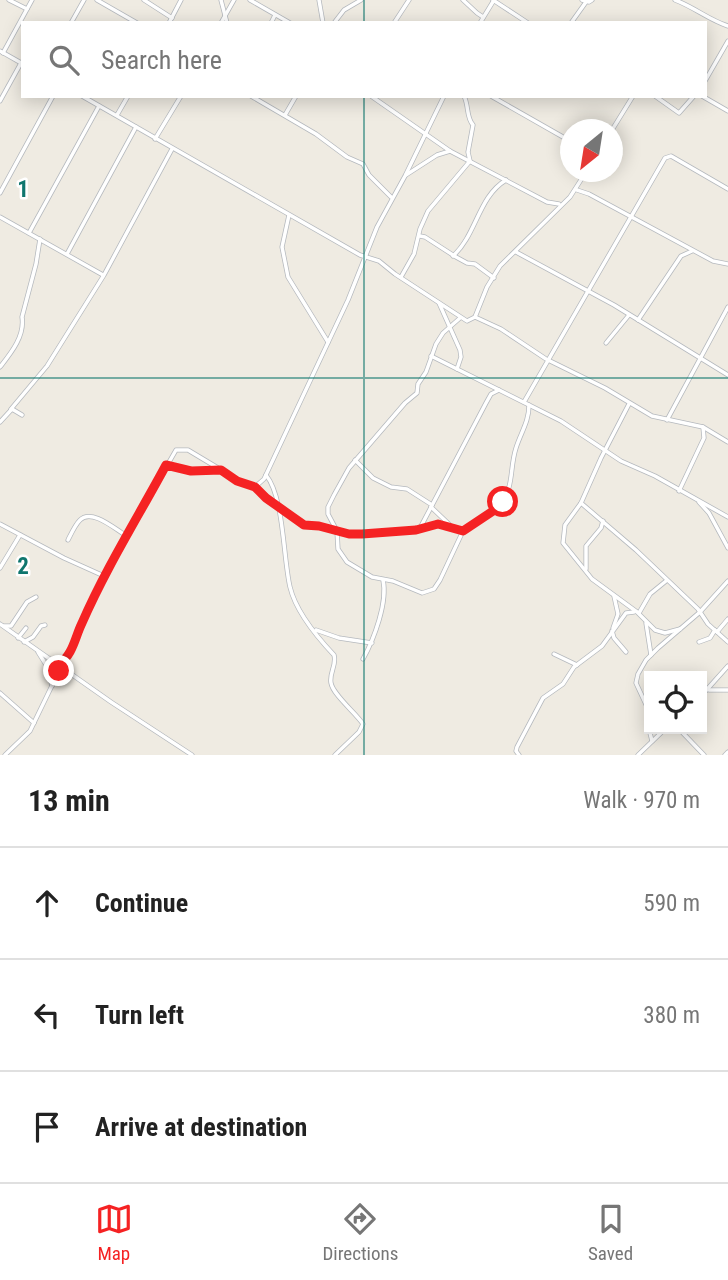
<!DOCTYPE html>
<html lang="en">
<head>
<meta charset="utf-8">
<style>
	body { margin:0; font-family:"Roboto Condensed",sans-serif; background:#f6f6f6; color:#222 }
	.controls { position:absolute; right:21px; bottom:21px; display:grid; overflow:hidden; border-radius:0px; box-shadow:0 4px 18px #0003 }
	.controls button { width:63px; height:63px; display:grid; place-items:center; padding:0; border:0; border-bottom:2px solid #e0e0e0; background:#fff; color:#222; font:35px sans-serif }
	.compass { position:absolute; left:560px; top:119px; width:63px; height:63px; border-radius:50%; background:#fff; box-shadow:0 4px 18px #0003; rotate:210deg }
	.stop { position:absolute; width:21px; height:21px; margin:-16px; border:5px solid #f52223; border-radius:50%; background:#fff }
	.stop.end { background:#f52223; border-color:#fff; box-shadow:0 2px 7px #0008 }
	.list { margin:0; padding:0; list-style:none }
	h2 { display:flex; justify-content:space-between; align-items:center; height:91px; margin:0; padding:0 28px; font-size:30px }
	h2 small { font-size:23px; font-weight:400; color:#767676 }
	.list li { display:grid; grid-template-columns:46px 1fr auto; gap:21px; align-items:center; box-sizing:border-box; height:112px; padding:0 28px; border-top:2px solid #e0e0e0 }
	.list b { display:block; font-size:26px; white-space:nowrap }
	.list em { font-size:23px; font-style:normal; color:#767676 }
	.icon { flex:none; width:38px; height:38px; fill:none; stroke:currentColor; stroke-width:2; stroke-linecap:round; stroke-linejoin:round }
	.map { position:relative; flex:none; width:728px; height:755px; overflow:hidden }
	.search { position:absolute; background:#fff; box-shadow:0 4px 18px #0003; left:21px; right:21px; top:21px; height:77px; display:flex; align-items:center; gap:18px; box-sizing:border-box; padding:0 24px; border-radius:0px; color:#767676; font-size:26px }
	.sheet { height:427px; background:#fff }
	nav { display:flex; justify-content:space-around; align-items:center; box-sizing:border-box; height:98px; border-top:2px solid #e0e0e0; background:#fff; font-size:19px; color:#767676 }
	nav a { display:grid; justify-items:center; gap:4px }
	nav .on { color:#f52223 }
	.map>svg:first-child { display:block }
</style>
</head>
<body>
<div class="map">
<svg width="728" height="755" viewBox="0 0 728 755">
	<rect width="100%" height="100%" fill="#efebe2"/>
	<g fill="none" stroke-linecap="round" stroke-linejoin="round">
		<defs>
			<g id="minor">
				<polyline points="9,0 27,9"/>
				<polyline points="97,0 137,23"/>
				<polyline points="144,0 172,18"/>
				<polyline points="221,0 227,23"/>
				<polyline points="250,0 290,23"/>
				<polyline points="319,0 323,23"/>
				<polyline points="463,0 477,13 483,17"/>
				<polyline points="493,0 528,23"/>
				<polyline points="582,0 589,2 592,0"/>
				<path d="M675 0C694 7 709 20 728 26"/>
				<polyline points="71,23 84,0"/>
				<polyline points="169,23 181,0"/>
				<polyline points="221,23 234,0"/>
				<polyline points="271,23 275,15"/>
				<polyline points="334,23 344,10 361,0"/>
				<polyline points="394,23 409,0"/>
				<polyline points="480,23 494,0"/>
				<polyline points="571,23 586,2"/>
				<polyline points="0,51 23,64"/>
				<polyline points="3,53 32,0"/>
				<polyline points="705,81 728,41"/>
				<polyline points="82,96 360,255 379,261 395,274 467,321 475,317 487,287 500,266 570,197 586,172"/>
				<polyline points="251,96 316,134 347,157 363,164 369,175 391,197"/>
				<polyline points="371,96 450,151 547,202 559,204"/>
				<polyline points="491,96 570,141"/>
				<polyline points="655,96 679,113 694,96"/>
				<polyline points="702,96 728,111"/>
				<polyline points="0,101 21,63"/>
				<polyline points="117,115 128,96"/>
				<polyline points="285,115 296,96"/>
				<polyline points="612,130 633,96"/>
				<polyline points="155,139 181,96"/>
				<polyline points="406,175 437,155 450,151"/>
				<polyline points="577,190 589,194 713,261 728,264"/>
				<polyline points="0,193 53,96"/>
				<polyline points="289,215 282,247 288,277 328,342"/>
				<polyline points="0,217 103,275"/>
				<polyline points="29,233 99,106"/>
				<polyline points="420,236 425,237 456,257 467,263 475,264 494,278"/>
				<polyline points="516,252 614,305 728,375"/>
				<polyline points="67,254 136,127"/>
				<path d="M453 256C477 234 478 197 506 180"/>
				<path d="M401 277 414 254 420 229 428 211 470 161 468 152 473 125C466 117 469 106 464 96"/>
				<polyline points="439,303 460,350 461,357 457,369"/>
				<polyline points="475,317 501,329 546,359 605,388 652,416 703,427 728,442"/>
				<polyline points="460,318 443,333 436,344 426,372 418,384 417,393 405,403 349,468 334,495 328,507 328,514 337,531 338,549 347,562 372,577 393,581 422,593 434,589 440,580 463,531"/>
				<polyline points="638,320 681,256 692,251"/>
				<polyline points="606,343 629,315"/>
				<polyline points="431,356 561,421 621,461 655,476 728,517"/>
				<path d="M0 367C11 353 25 336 22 317L36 264 40 239"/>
				<polyline points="524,402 665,158 671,156 728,189"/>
				<polyline points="629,404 601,458 581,503 565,525 563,543 592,579 637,612 655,630 665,633 680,629"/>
				<polyline points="11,409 47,366 104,275 172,149"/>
				<polyline points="667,420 728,307"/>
				<polyline points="0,422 12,409 22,415"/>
				<polyline points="355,460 373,478 391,487 407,489 432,505"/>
				<polyline points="166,465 191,471 219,470"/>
				<path d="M266 475C284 497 283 557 290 587 296 612 317 637 334 655 337 665 329 673 331 683 333 695 356 713 363 724L359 732 335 755"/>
				<path d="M255 487 304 525 319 526 349 534H361L416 530 438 524 463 531 499 507C515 486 509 470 516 448 521 432 529 422 529 405"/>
				<polyline points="679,491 704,438 703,427"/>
				<polyline points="699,502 709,513 728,548"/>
				<polyline points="581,503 636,550 698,609 708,624 728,642"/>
				<polyline points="431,507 452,527"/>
				<polyline points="0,524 64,558 104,576"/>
				<polyline points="419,530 486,403 491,394 499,390"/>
				<path d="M68 540C71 534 75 525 80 520 92 508 116 530 127 536"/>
				<polyline points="0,568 20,535"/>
				<polyline points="586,569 586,546 601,528 603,521"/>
				<polyline points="639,613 650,594 666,581"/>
				<polyline points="646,623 651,655"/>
				<polyline points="0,624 111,702 192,755"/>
				<polyline points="4,626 11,626 27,602 36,597"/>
				<polyline points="613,628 618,614 614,596"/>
				<polyline points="316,630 339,638 372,643"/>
				<polyline points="612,631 614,638 626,652"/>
				<polyline points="717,632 728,619"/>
				<polyline points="18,638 26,628"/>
				<polyline points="24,642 33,637 41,626 45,625"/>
				<polyline points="699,642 710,638 715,630"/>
				<polyline points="38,652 48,668 52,686"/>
				<polyline points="554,654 577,665"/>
				<path d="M363 659C374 639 388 602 383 580"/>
				<polyline points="59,664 65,660 72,650 78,632 103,577 176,450 188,450 248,486 255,487 264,479 348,300 377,227 405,176 444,96"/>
				<polyline points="709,690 728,690"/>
				<polyline points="0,693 34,723"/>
				<polyline points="702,695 728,666"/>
				<polyline points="649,727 649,711 636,683 638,674 646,660 658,648 700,612 728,581"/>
				<polyline points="649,729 652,741"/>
				<polyline points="679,729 704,755"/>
				<polyline points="5,755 30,731 61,667"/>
				<polyline points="519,755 516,751 517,747 543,698 563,684 574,667 602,646 626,613 634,612"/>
				<polyline points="638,755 665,729"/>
				<polyline points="725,755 728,752"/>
			</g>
		</defs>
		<use href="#minor" stroke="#b5b9be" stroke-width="5"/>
		<use href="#minor" stroke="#fff" stroke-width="3.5"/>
	</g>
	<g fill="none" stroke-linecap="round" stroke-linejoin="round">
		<path stroke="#f52223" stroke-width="9" d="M59 671 61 666 59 664C73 655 75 637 82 623 106 568 138 517 166 465L191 471 221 470 237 481 255 487 266 498 304 525 319 526 349 534H362L416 530 438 524 463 531 499 507 503 502"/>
	</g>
	<path fill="none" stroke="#0f766e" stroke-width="2" stroke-opacity="0.55" d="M364 0V23M364 96V755M0 378H728"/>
	<g font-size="23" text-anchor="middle" font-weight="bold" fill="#0f766e" stroke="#fff" stroke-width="5" stroke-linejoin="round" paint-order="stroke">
		<text x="23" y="197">1</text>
		<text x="23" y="574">2</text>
	</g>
</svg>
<div class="controls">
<button><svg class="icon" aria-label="locate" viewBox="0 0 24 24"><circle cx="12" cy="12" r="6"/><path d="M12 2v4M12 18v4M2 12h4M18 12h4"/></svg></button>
</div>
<svg class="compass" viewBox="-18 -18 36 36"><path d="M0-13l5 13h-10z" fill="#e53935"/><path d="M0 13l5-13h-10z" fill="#767676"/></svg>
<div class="stop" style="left:503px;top:502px"></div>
<div class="stop end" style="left:59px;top:671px"></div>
<div class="search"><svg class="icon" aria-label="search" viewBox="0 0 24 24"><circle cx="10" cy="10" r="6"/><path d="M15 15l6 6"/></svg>Search here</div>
</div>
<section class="sheet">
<h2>13 min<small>Walk · 970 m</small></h2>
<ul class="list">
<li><svg class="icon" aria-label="ahead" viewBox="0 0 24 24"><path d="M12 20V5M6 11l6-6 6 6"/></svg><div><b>Continue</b></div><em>590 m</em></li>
<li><svg class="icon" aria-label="left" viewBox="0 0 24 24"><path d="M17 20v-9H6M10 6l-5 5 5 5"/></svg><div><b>Turn left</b></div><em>380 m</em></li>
<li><svg class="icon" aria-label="arrive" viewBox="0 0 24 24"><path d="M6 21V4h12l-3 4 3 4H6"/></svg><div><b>Arrive at destination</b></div></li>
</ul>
</section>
<nav>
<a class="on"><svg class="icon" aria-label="map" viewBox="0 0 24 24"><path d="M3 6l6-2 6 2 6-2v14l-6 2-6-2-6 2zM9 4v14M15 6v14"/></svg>Map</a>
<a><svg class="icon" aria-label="directions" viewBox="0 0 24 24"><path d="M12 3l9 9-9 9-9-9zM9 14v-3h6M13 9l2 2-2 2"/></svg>Directions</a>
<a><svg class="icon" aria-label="saved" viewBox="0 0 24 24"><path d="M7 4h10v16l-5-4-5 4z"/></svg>Saved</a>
</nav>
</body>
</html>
